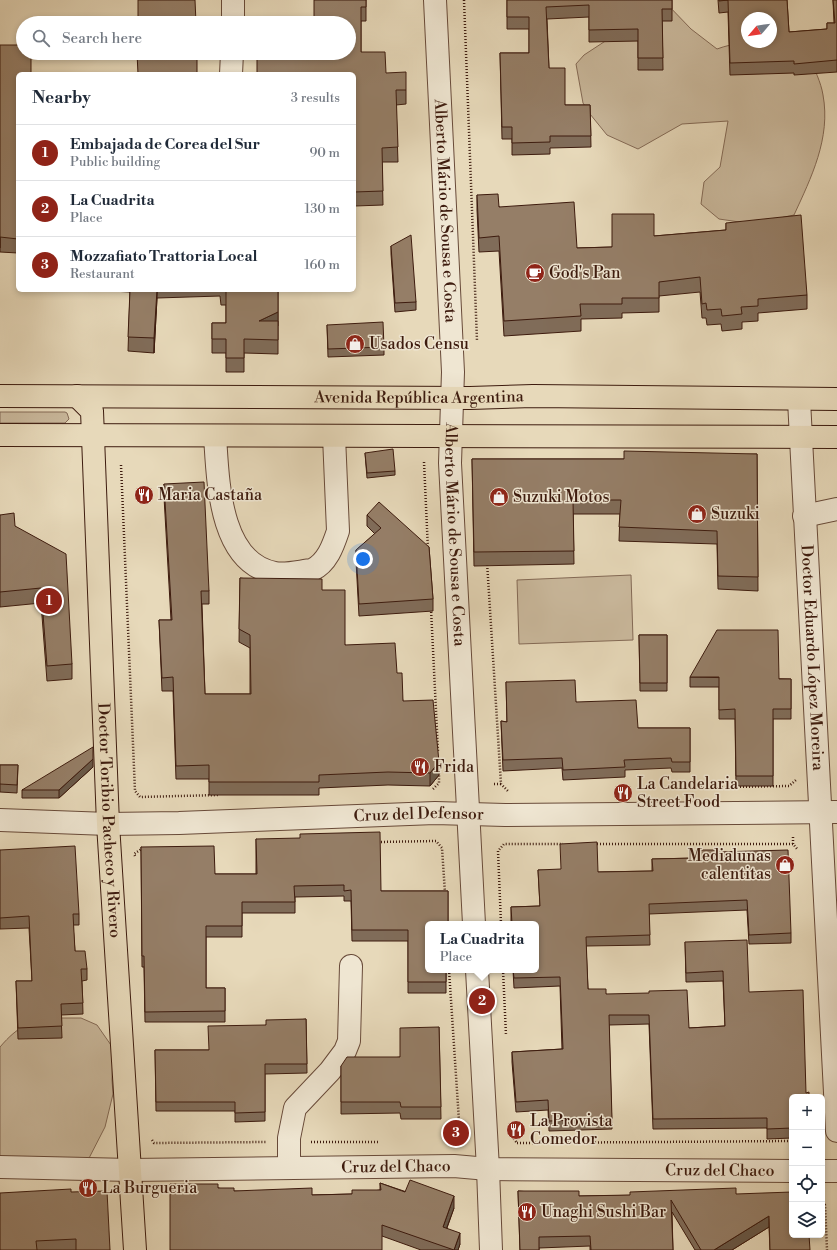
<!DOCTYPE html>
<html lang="en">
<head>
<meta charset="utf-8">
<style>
	body { margin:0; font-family:"Libre Bodoni",serif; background:#f2f2f3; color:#1f2937 }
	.controls { position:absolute; right:12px; bottom:12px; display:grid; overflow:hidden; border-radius:6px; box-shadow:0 2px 6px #0003 }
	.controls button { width:36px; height:36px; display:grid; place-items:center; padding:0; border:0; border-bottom:1px solid #e0e1e3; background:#fff; color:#1f2937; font:20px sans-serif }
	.compass { position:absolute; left:741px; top:12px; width:36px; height:36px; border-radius:50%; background:#fff; box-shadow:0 2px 6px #0003; rotate:241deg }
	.you { position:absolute; left:363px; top:559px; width:14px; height:14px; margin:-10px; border:3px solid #fff; border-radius:50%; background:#1a73e8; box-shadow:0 0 0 6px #1a73e833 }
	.badge { display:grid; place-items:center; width:26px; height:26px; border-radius:50%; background:#8f2418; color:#fff; font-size:13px; font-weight:700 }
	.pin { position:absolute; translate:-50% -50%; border:2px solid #fff; box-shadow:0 1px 4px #0006 }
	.popup { position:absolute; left:425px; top:921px; width:114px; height:52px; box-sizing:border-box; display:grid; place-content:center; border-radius:6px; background:#fff; filter:drop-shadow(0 1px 3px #0005); font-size:13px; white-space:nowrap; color:#747a83 }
	.popup b { font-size:15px; color:#1f2937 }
	.popup::after { content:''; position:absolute; left:50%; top:100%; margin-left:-8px; border:8px solid transparent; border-top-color:#fff }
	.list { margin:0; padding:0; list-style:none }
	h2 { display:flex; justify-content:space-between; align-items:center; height:52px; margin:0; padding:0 16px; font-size:17px }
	h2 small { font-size:13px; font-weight:400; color:#747a83 }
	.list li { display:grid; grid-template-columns:26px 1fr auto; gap:12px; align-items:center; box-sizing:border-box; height:56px; padding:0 16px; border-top:1px solid #e0e1e3 }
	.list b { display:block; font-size:15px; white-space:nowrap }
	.list p { margin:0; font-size:13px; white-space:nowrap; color:#747a83 }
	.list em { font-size:13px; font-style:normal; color:#747a83 }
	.icon { flex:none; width:22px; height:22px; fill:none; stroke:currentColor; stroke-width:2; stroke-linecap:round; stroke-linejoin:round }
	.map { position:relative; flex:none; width:837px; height:1250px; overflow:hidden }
	.search { position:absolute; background:#fff; box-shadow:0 2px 6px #0003; left:16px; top:16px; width:340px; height:44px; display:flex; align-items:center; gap:10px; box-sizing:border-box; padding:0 14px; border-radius:22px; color:#747a83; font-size:15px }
	.panel { position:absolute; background:#fff; box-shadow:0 2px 6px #0003; left:16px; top:72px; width:340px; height:220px; border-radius:6px }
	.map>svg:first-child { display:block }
</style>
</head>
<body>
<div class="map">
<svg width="837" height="1250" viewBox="0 0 837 1250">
	<rect width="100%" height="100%" fill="#e7d9ba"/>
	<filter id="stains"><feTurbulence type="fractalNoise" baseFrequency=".005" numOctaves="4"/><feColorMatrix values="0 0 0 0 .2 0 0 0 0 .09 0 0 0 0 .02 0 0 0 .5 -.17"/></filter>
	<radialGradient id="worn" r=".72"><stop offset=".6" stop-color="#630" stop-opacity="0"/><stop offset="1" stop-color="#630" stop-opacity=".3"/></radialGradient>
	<g fill="#cab99d" stroke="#846a56">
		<path d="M665 2 691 29 717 49C752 36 775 48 810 57 814 69 821 82 823 95 831 138 811 178 794 215L753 224 719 219 701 204 704 182 720 167 728 121 682 124 638 149 607 135 590 114 583 103 576 64 584 55Z"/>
		<polygon points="0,412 65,412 67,413 69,419 65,423 0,423"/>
		<polygon points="631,575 633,640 519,644 517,580"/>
		<path d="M56 1018H81L97 1025 113 1048 112 1080 113 1094 105 1127 87 1162 0 1158V1047C19 1025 29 1022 56 1018Z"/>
	</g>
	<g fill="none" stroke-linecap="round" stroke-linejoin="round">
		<defs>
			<g id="minor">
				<path id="s1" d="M435 0 453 372 450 463 474 924"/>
				<polyline points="233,23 233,0"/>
				<polyline points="231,74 232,53"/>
				<path id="s2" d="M799 400 837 1131"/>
				<path d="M215 436C218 480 219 563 275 573 286 575 301 571 312 570 327 563 333 546 338 531L334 436"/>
				<polyline points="804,516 837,509"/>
				<path id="s3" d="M0 820 108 824 179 823 435 813 505 815 837 812"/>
				<polyline points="477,970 488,1169 491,1250"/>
				<path id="s4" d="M0 1167 130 1170 454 1166 488 1169 792 1171"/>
				<polyline points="289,1168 289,1138 295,1108 330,1071 345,1051 349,1041 351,966"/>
				<polyline points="822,1171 837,1171"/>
			</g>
			<g id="major">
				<path id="s5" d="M77 396 92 411 108 824 135 1250"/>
			</g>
			<g id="highway">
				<path id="s6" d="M0 396 470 398 533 396 837 399"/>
				<polyline points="0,435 837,437"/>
			</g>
		</defs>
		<use href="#minor" stroke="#684a39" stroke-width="24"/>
		<use href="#major" stroke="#3d1b0e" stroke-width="24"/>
		<use href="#highway" stroke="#3d1b0e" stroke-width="24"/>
		<g stroke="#3d1b0e" stroke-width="2.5" stroke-dasharray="1 2" stroke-linecap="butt">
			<polyline points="464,0 477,341"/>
			<polyline points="424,462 428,550"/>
			<polyline points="121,465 135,791 140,797 219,795"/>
			<polyline points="487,562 501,784 508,791"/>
			<polyline points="431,609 438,751"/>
			<polyline points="494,784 501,784"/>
			<polyline points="671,788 789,786 796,780"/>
			<polyline points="433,789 439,783 439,772"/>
			<polyline points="793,837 793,844"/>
			<polyline points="378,842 436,841 442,848 445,893"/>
			<polyline points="594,844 793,844 798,850"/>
			<polyline points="135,856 134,854 143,848"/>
			<polyline points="501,924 498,851 504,844 563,844"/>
			<polyline points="449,970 460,1136 453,1142"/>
			<polyline points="503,970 506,1035"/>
			<polyline points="510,1134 517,1143"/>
			<polyline points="152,1140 154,1143 266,1142"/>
			<polyline points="311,1142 378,1142"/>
			<polyline points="517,1143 792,1141"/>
			<polyline points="822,1203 825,1205 827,1250"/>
		</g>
		<use href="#minor" stroke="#efe6d2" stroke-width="22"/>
		<use href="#major" stroke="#e7d9ba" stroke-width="22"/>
		<use href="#highway" stroke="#e7d9ba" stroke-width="22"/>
	</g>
	<g fill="#806c59" stroke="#3d1b0e">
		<polygon points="366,0 366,21 361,21 361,52 406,90 406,104 396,105 398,162 382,162 383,205 355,206 355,230 354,230 354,74 349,23"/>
		<polygon points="507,0 672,0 672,21 662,21 663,70 638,70 638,41 589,42 589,17 547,19 549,68 565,105 590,105 591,147 550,148 550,154 512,155 512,139 502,139 500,53 529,53 529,29 507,29"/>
		<polygon points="718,0 787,0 789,32 827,29 827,23 834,23 833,0 837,0 837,72 794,75 794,73 730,75 728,12 719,13"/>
		<polygon points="0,45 18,74 18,253 0,252"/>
		<polygon points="477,195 577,248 612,247 654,236 726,230 726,223 807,295 807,309 758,313 758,321 742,322 742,329 722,331 721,324 707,325 706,318 702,318 700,292 659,296 659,312 622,313 622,318 581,319 581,331 504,336 499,251 479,252 477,210"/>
		<polygon points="391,246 416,302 416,310 395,312 391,254"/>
		<polygon points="92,290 278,290 278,354 244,353 244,372 226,372 226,353 212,353 212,323 226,323 226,305 221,305 220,296 157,298 154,353 128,351 130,292"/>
		<polygon points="327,325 384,347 384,355 328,357"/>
		<polygon points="365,453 395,471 395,475 367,478"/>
		<polygon points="757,454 758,591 718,589 717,544 619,541 620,514 573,514 574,564 474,566 472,459 624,459"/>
		<polygon points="164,484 209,591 209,604 202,604 205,694 250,694 250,648 239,642 240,578 322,590 345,645 397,673 403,701 439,775 430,786 388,785 319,788 319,795 209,795 209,779 176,779 173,691 162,691 159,620 171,620 164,497"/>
		<polygon points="0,515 15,526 72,664 72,679 47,681 41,603 0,607"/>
		<polygon points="367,515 429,547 433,599 433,611 359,616 356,561 356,550 375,534 367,526"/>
		<polygon points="639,635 667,635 667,691 640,691"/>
		<polygon points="690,677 791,679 791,719 773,719 773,786 736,786 735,719 719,719 719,687 690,687"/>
		<polygon points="506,682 576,702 638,728 690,728 690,772 672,772 671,768 625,770 625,777 563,780 562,768 503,771 501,721 507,722"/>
		<polygon points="0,765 18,765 17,793 0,792"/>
		<polygon points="93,767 59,798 22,798 22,790"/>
		<polygon points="256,839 381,891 448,891 448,924 428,924 446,970 446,993 408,993 408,941 352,941 351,901 344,901 344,896 295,897 295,913 242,913 242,937 206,937 206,988 225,988 225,1022 145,1022 144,967 142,967 141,847 215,874 256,874"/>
		<polygon points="0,850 79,914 79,925 73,925 75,951 87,969 87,980 82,981 83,1014 61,1015 62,1038 18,1039 16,981 32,981 29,928 0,929"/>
		<polygon points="717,852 791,933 791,943 749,944 747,910 649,914 650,945 586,946 588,989 606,994 689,1028 725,1026 723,981 686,982 685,942 749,992 792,1097 792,1138 767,1139 767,1128 653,1129 649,1024 609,1025 612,1129 549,1131 548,1110 516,1112 512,1062 512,1052 562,1049 560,986 514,988 513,970 536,970 536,924 511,924 511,907 540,906 538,870 598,872 652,871 652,859 696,858"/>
		<polygon points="306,1019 307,1073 265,1074 265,1121 235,1122 235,1111 156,1111 155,1050 209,1050 266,1025"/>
		<polygon points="439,1027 441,1119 401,1119 400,1113 341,1114 341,1066 400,1057"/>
		<polygon points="380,1183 454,1208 447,1228 460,1244 458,1250 421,1250 382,1236 218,1188 234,1191 312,1195 352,1194 380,1190"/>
		<polygon points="518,1191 579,1196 736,1194 810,1250 770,1250 769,1227 732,1250 695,1250 672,1212 673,1250 590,1250 590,1246 539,1248 539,1250 520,1250"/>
		<polygon points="71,1192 110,1250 0,1250"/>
	</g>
	<g fill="#685848" stroke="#3d1b0e">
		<polygon points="157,290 157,298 154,353 154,338"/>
		<polygon points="278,312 278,326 259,321"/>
		<polygon points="93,759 93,767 59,798 59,790"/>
		<polygon points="439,762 439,775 430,786 430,773"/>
		<polygon points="454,1196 454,1208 443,1238 443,1227"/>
		<polygon points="769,1216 769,1227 732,1250 714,1250"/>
		<polygon points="460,1233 460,1244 458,1250 454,1250"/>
	</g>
	<g fill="#957e67" stroke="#3d1b0e" fill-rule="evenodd">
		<polygon points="138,0 195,0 196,23 136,23 136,19 138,19"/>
		<polygon points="314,0 366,0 366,7 361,7 361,52 385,52 386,73 406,72 406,90 396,90 398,147 382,148 383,191 354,192 355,216 354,216 354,74 257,74 257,53 349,53 349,23 314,23"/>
		<polygon points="507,0 672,0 672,9 662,9 663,58 638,58 638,29 589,30 589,5 546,7 549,68 565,68 565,105 590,105 591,136 550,136 550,142 512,143 512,127 502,127 500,53 529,53 529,17 507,17"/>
		<path d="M719 0H787L789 32 827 29V23H835L833 0H837V60L794 64V61L730 63 728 0 719 1ZM747 18H771V42H747Z"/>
		<polygon points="0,45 23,45 23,53 31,53 31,74 18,74 18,239 0,237 0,248"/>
		<polygon points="137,53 197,53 197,74 138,74"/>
		<polygon points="498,194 499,207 574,202 577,248 612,247 612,214 654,214 654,236 726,230 726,223 801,215 807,295 758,299 758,306 741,307 742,314 722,316 721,309 707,310 706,303 702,304 700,277 659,282 659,298 622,298 622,304 580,304 581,316 504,321 499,236 479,238 477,195"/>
		<polygon points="411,235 416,302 395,303 391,246"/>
		<polygon points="130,290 157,290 154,338 128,337"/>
		<polygon points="220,290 278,290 278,312 259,321 278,321 278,340 244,339 244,358 226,358 226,339 212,339 212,323 226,323 226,291 221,291"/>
		<polygon points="383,322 384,347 328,349 327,325"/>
		<polygon points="393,449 395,471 367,473 365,453"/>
		<polygon points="624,451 757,454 758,577 718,576 717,531 619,527 621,500 573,500 574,551 474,552 472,459 624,459"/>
		<polygon points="204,482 209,591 201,591 205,694 251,694 250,635 239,629 240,578 322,579 322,590 345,590 345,645 395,643 397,673 402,673 403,701 433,700 439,762 430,773 388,772 319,775 319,782 209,782 209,765 176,766 173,677 162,678 159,620 172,620 164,484"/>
		<polygon points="379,502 429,547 433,599 359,604 356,550 381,528 367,515"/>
		<polygon points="14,513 15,526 66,554 72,664 47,666 41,588 0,592 0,515"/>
		<polygon points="717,630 778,630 779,679 791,679 791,709 773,709 773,776 736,776 735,709 719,710 719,677 690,677"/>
		<polygon points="639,635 667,635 667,683 640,683"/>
		<polygon points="575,680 576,702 636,700 638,728 690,728 690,762 672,762 671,758 624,760 625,767 563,770 562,758 503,760 501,721 507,722 506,682"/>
		<polygon points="93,747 93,759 59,790 22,790"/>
		<polygon points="0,765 18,765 17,785 0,784"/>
		<polygon points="380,832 381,891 448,891 448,922 445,922 445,924 428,924 428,970 446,970 446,982 408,982 408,930 352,930 351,890 344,891 344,885 294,886 295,902 242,902 242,926 206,926 206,988 225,988 225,1011 145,1012 144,956 142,956 141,847 214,846 215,874 257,874 256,839 300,838 300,834"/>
		<polygon points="597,842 598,872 653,871 652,859 696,858 696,850 717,850 717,852 788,850 791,933 749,935 747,900 649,904 650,935 586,937 588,989 606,989 606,994 649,993 649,991 687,990 689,1028 725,1026 723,971 686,973 685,942 747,940 749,992 803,990 806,1093 809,1092 809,1097 792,1097 792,1128 767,1129 767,1118 653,1119 649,1015 609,1015 612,1119 549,1121 548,1100 516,1102 512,1052 563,1049 560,977 514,978 513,970 536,970 536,924 512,924 511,907 540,906 538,870 561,869 560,844"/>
		<polygon points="75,846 79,914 73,914 75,951 85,951 87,969 81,969 83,1003 61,1004 62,1026 18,1028 16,981 32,981 29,916 0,918 0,850"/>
		<polygon points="306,1019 307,1064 265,1064 265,1112 235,1113 235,1102 156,1102 155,1050 209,1050 208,1026 266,1025 266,1020"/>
		<polygon points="439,1027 441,1107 401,1107 400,1102 341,1102 341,1066 347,1057 400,1057 400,1028"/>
		<polygon points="410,1180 454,1196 443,1227 460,1233 454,1250 382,1225 382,1250 170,1250 170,1184 218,1184 218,1188 234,1188 234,1191 312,1188 312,1195 352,1194 352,1190 381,1190 380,1183 405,1192"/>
		<polygon points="736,1188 736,1194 792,1192 792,1235 809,1235 810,1250 770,1250 769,1216 714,1250 701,1250 671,1200 673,1250 591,1250 590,1236 539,1237 539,1250 520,1250 518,1191 579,1191 579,1196 630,1195 630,1192"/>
		<polygon points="71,1189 71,1192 107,1191 110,1250 76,1250 76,1239 36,1241 37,1250 0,1250 0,1193"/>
	</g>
	<defs>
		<symbol id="cafe-disc" viewBox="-11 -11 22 22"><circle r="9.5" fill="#8f2418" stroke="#efe6d2"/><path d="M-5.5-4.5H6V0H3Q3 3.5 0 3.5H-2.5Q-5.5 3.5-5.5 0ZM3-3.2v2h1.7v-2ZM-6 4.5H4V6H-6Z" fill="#fff"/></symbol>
		<symbol id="shop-disc" viewBox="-11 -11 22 22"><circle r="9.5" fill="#8f2418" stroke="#efe6d2"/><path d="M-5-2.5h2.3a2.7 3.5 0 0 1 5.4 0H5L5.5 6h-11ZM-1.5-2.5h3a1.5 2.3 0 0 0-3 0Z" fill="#fff"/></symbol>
		<symbol id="restaurant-disc" viewBox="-11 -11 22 22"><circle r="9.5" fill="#8f2418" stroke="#efe6d2"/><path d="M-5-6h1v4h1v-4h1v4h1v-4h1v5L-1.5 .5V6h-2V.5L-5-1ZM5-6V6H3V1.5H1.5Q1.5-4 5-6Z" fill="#fff"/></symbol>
	</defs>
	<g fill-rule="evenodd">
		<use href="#cafe-disc" x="524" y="262" width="22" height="22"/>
		<use href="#shop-disc" x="344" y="333" width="22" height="22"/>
		<use href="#restaurant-disc" x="133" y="484" width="22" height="22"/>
		<use href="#shop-disc" x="488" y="486" width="22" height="22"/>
		<use href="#shop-disc" x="686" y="503" width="22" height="22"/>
		<use href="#restaurant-disc" x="409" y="756" width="22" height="22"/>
		<use href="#restaurant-disc" x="612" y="782" width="22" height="22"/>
		<use href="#shop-disc" x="774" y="854" width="22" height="22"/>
		<use href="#restaurant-disc" x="505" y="1119" width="22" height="22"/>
		<use href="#restaurant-disc" x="77" y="1177" width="22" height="22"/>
		<use href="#restaurant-disc" x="516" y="1201" width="22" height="22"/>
	</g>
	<g text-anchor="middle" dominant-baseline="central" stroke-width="3" stroke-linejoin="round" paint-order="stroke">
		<g font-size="16" fill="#3d1b0e" stroke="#efe6d2">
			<text stroke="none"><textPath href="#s1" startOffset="211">Alberto Mário de Sousa e Costa</textPath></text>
			<text stroke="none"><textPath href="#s6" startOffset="419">Avenida República Argentina</textPath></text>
			<text stroke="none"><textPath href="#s1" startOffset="535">Alberto Mário de Sousa e Costa</textPath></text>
			<text stroke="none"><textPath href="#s2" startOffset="258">Doctor Eduardo López Moreira</textPath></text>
			<text stroke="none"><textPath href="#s3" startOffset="419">Cruz del Defensor</textPath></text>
			<text stroke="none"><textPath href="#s5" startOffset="431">Doctor Toribio Pacheco y Rivero</textPath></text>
			<text stroke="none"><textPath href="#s4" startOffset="396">Cruz del Chaco</textPath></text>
			<text stroke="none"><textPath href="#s4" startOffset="720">Cruz del Chaco</textPath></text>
		</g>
		<g font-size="16" fill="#3d1b0e" stroke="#efe6d2" text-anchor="start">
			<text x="549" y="273">God's Pan</text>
			<text x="369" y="344">Usados Censu</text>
			<text x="158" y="495">Maria Castaña</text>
			<text x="513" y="497">Suzuki Motos</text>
			<text x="711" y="514">Suzuki</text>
			<text x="434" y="767">Frida</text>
			<text x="637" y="784">La Candelaria<tspan x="637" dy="18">Street Food</tspan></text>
			<text x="771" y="856" text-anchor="end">Medialunas<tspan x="771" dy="18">calentitas</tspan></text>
			<text x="530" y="1121">La Provista<tspan x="530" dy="18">Comedor</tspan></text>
			<text x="102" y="1188">La Burgueria</text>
			<text x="541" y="1212">Unaghi Sushi Bar</text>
		</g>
	</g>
	<rect width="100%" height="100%" filter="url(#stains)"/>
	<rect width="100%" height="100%" fill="url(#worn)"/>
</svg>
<div class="controls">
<button>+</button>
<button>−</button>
<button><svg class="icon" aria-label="locate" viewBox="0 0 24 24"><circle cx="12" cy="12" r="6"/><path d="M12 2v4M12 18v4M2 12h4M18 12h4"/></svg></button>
<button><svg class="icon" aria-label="layers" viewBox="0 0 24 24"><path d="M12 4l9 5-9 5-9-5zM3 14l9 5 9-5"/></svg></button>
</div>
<svg class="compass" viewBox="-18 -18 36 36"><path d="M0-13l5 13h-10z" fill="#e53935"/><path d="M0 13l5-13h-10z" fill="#747a83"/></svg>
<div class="you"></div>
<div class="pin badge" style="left:49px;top:601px">1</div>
<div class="pin badge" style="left:482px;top:1001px">2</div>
<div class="popup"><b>La Cuadrita</b>Place</div>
<div class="pin badge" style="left:456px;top:1133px">3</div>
<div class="search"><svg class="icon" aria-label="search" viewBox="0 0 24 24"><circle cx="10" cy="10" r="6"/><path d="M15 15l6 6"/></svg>Search here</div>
<section class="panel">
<h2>Nearby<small>3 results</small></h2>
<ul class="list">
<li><span class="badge">1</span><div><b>Embajada de Corea del Sur</b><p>Public building</p></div><em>90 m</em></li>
<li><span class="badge">2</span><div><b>La Cuadrita</b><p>Place</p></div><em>130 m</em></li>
<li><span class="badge">3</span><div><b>Mozzafiato Trattoria Local</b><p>Restaurant</p></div><em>160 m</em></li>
</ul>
</section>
</div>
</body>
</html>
